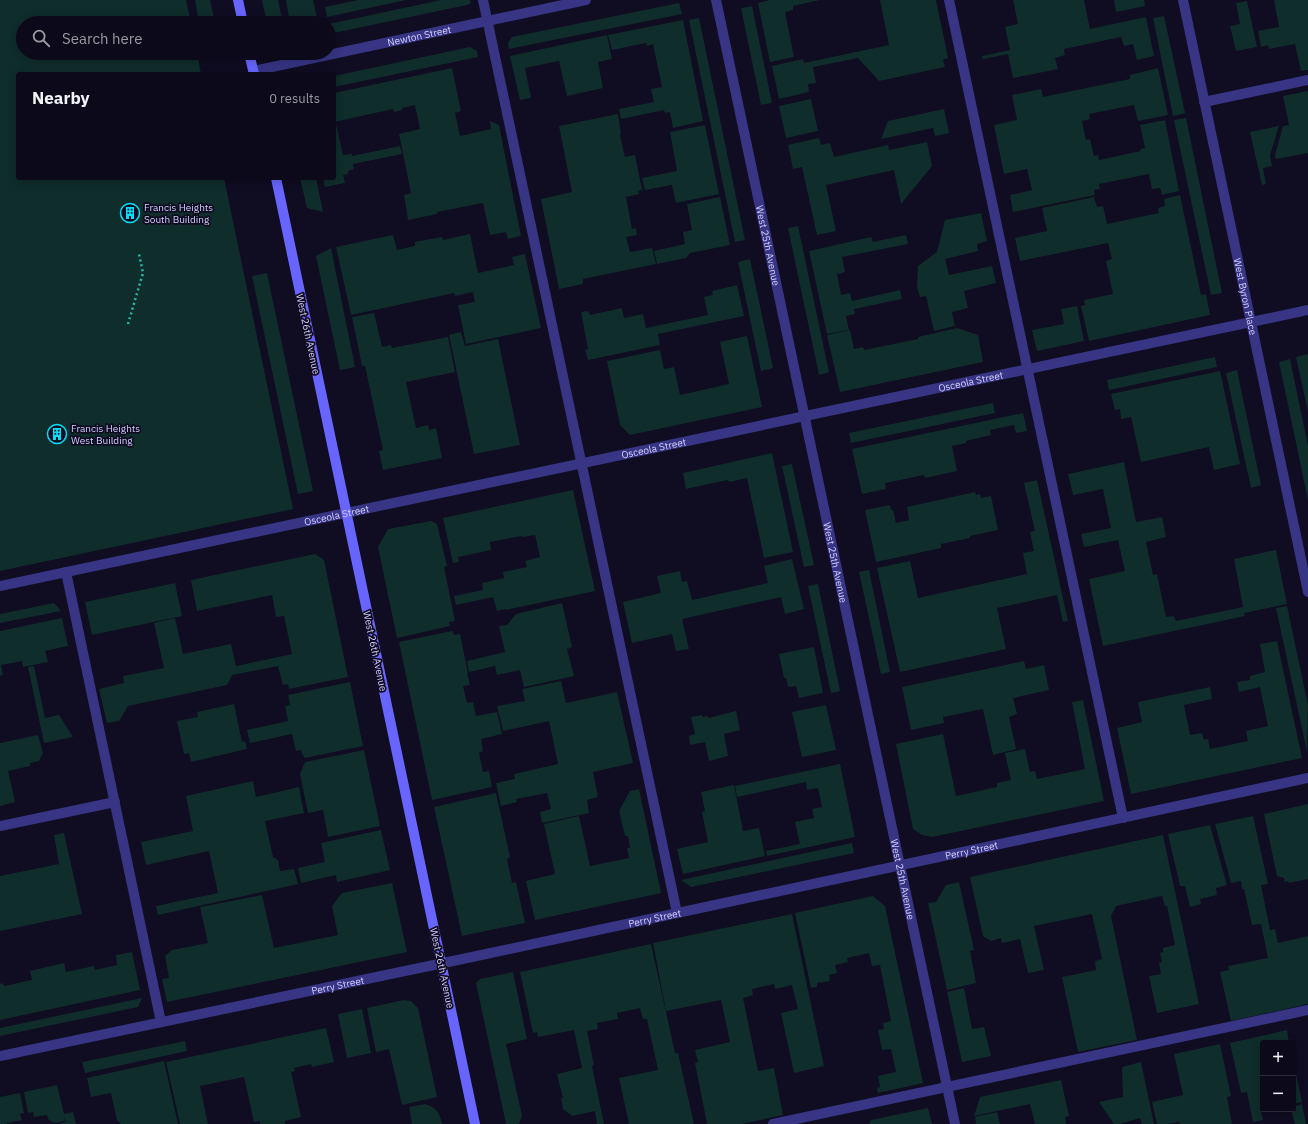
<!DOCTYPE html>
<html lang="en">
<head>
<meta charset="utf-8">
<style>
	body { margin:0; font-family:"IBM Plex Sans",sans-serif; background:#151223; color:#f1f3f6 }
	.controls { position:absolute; right:12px; bottom:12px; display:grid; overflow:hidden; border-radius:4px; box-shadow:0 2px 10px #0003 }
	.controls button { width:36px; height:36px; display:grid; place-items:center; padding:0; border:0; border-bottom:1px solid #2c2a39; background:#0c091a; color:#f1f3f6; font:20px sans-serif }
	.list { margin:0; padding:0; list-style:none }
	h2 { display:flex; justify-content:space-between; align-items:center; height:52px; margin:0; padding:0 16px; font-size:17px }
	h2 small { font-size:13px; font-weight:400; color:#9a9aa2 }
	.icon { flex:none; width:22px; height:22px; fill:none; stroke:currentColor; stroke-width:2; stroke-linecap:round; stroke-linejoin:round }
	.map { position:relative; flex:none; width:1308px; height:1124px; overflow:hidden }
	.search { position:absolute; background:#0c091a; box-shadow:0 2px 10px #0003; left:16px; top:16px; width:320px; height:44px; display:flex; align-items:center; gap:10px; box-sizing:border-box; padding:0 14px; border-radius:22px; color:#9a9aa2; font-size:15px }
	.panel { position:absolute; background:#0c091a; box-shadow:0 2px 10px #0003; left:16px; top:72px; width:320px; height:108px; border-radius:4px }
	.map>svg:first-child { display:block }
</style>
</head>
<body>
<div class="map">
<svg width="1308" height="1124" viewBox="0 0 1308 1124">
	<rect width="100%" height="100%" fill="#100c22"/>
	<g fill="#0f2d2b">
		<polygon points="0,0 186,0 191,23 23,23 23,53 197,53 201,74 18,74 18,178 224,178 293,509 0,571"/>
		<polygon points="195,0 210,0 215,23 199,23"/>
		<polygon points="262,0 278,0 283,23 267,23"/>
		<polygon points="286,0 313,0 317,18 290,23"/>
		<polygon points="358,0 406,0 327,17 325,7"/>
		<polygon points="441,0 470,0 471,3 467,5 329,34 329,24"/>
		<polygon points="770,0 820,0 793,6 793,10 785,12 794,57 770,62 758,3"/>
		<polygon points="880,0 936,0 948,58 943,60 945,67 879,81 858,58 813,67 816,83 808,84 809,92 779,99 772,66 803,59 804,63 889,45"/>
		<polygon points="1013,0 1084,0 1090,29 1146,17 1154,56 1137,60 1133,44 1124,46 1121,37 1064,49 1065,55 1055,58 1058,69 1013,78 1008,54 983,59 982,56 1010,50 1005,27 1018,24"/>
		<polygon points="1114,0 1144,0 1145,6 1116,12"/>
		<polygon points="1274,0 1308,0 1308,70 1301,71 1295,44 1269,49 1268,45 1261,47 1258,31 1279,27"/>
		<polygon points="1247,1 1257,47 1236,51 1230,26 1240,24 1236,3"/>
		<polygon points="679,3 682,14 509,49 508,43 512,37"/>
		<polygon points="752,6 772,103 761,105 741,8"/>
		<polygon points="1164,16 1185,113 1173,116 1153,18"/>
		<polygon points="699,18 745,240 735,242 689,20"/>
		<polygon points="683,20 703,121 673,128 670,112 665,113 664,110 621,119 619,109 654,102 651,89 662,87 653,44 647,46 646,43 612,50 608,35"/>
		<polygon points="607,35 612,59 598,62 603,88 567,96 559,61 525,68 531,98 520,100 510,56"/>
		<polygon points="470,47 477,51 478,57 334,87 334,76"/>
		<polygon points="452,68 461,111 455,113 460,136 491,129 490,121 499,125 521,236 508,239 506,232 490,235 483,203 437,212 437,214 408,220 404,195 411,193 399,134 420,129 415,105 402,108 402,110 394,112 393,109 334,122 334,93"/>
		<polygon points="1158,68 1168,115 1138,121 1134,105 1089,114 1090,119 1082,121 1086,140 1090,139 1094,156 1098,155 1099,160 1141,151 1140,149 1145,148 1140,125 1165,120 1179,191 1162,195 1160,188 1152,189 1149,174 1099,184 1100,189 1094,190 1095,195 1013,212 1010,195 1032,190 1027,169 1004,174 994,125 1017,120 1012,95 1041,89 1043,97 1130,79 1130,75"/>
		<polygon points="1308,91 1308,153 1276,159 1275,155 1283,126 1289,125 1283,96"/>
		<polygon points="811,99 818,131 786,138 779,106"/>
		<polygon points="944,109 949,133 935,136 933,128 881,139 888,121"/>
		<polygon points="618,114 621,134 620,135 625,157 635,155 642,190 638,191 639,194 626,197 632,229 636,228 637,235 626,237 630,252 652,248 656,264 583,279 583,284 559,289 541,199 572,192 559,126"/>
		<polygon points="1186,118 1222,293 1211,295 1174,120"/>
		<polygon points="334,124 336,124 343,155 352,154 352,156 400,146 402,154 353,164 354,169 348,171 348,174 343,175 345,183 325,187 323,178 334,178"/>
		<polygon points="705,125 719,194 676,203 672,185 645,190 642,178 677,171 670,132"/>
		<polygon points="1279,126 1270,155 1272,166 1263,168 1266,184 1262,185 1250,132"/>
		<polygon points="819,138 821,145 830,143 834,157 888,145 889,150 927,142 932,166 901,204 894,170 826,185 836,231 817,235 802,167 793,169 788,145"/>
		<polygon points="300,178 316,178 323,212 307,208"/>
		<polygon points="1180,195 1201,295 1206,294 1210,315 1089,341 1081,306 1085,305 1084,300 1113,294 1106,261 1112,259 1108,243 1020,261 1015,238 1047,231 1042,208 1094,197 1097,207 1103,206 1107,224 1159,213 1158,208 1165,206 1164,199"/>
		<polygon points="720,197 730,245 690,253 686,258 657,264 654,251 685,244 683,232 692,230 687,204"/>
		<polygon points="981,213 987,241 977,244 978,251 945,259 949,275 992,266 996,283 964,291 968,308 952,312 955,326 934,331 926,296 920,297 917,287 918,266 937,252 945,220"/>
		<polygon points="798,226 829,372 819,375 788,228"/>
		<polygon points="470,234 478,273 514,265 512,257 525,254 541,328 466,344 458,305 475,302 473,292 455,296 454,293 351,315 336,247 393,235 397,250 415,246 415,242 442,237 443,240"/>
		<polygon points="906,235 908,244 842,257 845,272 837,274 841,295 850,293 852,301 900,290 902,299 854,309 855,314 846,316 849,330 827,334 809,251 871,237 873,242"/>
		<polygon points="331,248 355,367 340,370 316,256"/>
		<polygon points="750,259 773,368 761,371 738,262"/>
		<polygon points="267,273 313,491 298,494 252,276"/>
		<polygon points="737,285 744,316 658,334 660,345 588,360 585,350 588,349 581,312 588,311 590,315 622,308 624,318 643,314 646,328 708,315 704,297 713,295 712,291"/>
		<polygon points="1077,306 1084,341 1037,351 1032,330 1064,324 1061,309"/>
		<polygon points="374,313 382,347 391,345 392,348 448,337 455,372 406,382 416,428 428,425 429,430 436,428 442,458 383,470 379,451 383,450 365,366 362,366 352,317"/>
		<polygon points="957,328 978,335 983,362 840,392 827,335 850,330 854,349 863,347 864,350 918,339 918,337"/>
		<polygon points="461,332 465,346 498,339 520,445 474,454 449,335"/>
		<polygon points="747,336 762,407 630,435 620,425 607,361 660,350 664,369 674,367 680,395 729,384 720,342"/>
		<polygon points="1308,354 1308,412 1296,357"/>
		<polygon points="1215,357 1217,367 1109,390 1107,380"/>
		<polygon points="1290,359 1308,446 1308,500 1279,362"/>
		<polygon points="1237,370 1261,485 1251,488 1226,373"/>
		<polygon points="1220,371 1240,464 1214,470 1209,447 1141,462 1131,417 1121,419 1120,409 1115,410 1111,394"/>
		<polygon points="993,403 995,413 851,443 849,433"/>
		<polygon points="1023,413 1027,431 1016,433 1014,425 990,430 991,435 966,441 966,443 952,446 957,471 925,478 924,475 885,483 886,489 862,494 852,449"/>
		<polygon points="772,453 793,552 764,558 747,478 730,482 727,480 686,489 683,473"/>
		<polygon points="1124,462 1136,522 1162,517 1166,537 1146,542 1153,575 1157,574 1166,617 1174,616 1176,621 1243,607 1234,559 1276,550 1287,604 1244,613 1245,616 1103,646 1089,579 1125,571 1118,540 1084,547 1081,534 1111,528 1103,489 1073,495 1068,474"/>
		<polygon points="792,464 814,565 804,567 782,466"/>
		<polygon points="1037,480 1068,621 1063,622 1057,595 997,608 1006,649 900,672 877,568 910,561 918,598 1027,574 1023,553 1034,551 1030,532 1035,531 1024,483"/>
		<polygon points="573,490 595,591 506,610 506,609 497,611 493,597 456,605 454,596 483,590 482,583 504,578 503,572 527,567 525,561 540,557 535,535 522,537 521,536 490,542 491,550 458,557 459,562 453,563 443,518"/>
		<polygon points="975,492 976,495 980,494 981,498 991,496 998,530 970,536 970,538 941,544 941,548 876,562 865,510 890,505 891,510 893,510 896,523 909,520 907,507"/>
		<polygon points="431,521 437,524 447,566 444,567 455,621 449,622 450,626 397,638 378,547 388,529"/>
		<polygon points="315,554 324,560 348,677 289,689 288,684 283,685 278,666 232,675 227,685 128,706 119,721 107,723 99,689 124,683 123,676 164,668 154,623 175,618 183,654 231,644 236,666 292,654 284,616 276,617 272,595 197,611 191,580"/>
		<polygon points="792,559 804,609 785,614 781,597 682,619 689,649 676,651 672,634 632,643 623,602 661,593 657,576 680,571 682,582 687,581 692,600 768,583 764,566"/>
		<polygon points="869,570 890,672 881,674 859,572"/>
		<polygon points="175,583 182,616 92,635 85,602"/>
		<polygon points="818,584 840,691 831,693 808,586"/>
		<polygon points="54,603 61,611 0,623 0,614"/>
		<polygon points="562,603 572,647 567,649 574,676 524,687 520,670 497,675 495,666 469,672 467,661 505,652 499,626 507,625 516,614"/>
		<polygon points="1287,606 1308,705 1307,752 1276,608"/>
		<polygon points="62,618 68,646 45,651 48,662 23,667 22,661 1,665 3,675 0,676 0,631"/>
		<polygon points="452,631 454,635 460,634 468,673 467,673 470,685 463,686 467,703 473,702 476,716 497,712 502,734 481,739 483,751 479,753 483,772 489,771 492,787 432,800 399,642"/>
		<polygon points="1277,641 1302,758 1131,794 1117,728 1142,722 1138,702 1210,687 1212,699 1184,705 1190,735 1202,733 1204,740 1208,739 1210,749 1248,741 1246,731 1268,726 1260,687 1239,692 1237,682 1250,680 1250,676 1265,672 1260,644"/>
		<polygon points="814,647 823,693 799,698 796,686 788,687 786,678 784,678 779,654"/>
		<polygon points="1024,661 1026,669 1044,665 1049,690 1013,698 1017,714 1009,717 1016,749 993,755 983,709 943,717 944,723 911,730 902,687"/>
		<polygon points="34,666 45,718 59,715 73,737 44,743 28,667"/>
		<polygon points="561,681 566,703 617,692 633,763 593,772 598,797 587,800 589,813 542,823 540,812 551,809 547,793 516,799 517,802 501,806 496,783 515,779 514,774 558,764 549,721 503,731 497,706 525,701 522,689"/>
		<polygon points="350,682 363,746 305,758 302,754 301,750 296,751 292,734 250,743 247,730 288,721 285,706 290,705 288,695"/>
		<polygon points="1083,700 1104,801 932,837 922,835 913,829 896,744 943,734 956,796 997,787 997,783 1011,780 1005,753 1025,749 1030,772 1035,771 1037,779 1085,769 1072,702"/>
		<polygon points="234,704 242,742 245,741 247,749 191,762 189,753 184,754 177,721 198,717 197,712"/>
		<polygon points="826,705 836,750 802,757 792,712"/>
		<polygon points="736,711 740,730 724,734 728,756 709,761 705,742 690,745 689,736 695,734 691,717 702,715 703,717 707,716 709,718"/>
		<polygon points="38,735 43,753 39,761 30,763 30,766 8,771 15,802 0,806 0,743"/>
		<polygon points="364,750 380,826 328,837 323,810 308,813 300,774 305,762"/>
		<polygon points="840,764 855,837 767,856 766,851 800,844 795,822 814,818 812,809 822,807 818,788 807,790 806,782 737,797 735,786"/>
		<polygon points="253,781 256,797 299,787 304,813 265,821 273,857 278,860 280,871 294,869 298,884 158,915 156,906 218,893 209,851 146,865 141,842 193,831 186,796"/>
		<polygon points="734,785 743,831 759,828 765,856 683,874 677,849 708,842 702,812 705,811 701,792"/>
		<polygon points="639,789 661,893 535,920 526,881 555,874 544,824 579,816 590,866 629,858 627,848 630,848 628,836 625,836 619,811 630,791"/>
		<polygon points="496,793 510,857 507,859 512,883 516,882 525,923 462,936 434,807"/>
		<polygon points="1308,804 1308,879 1289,883 1288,881 1285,882 1284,878 1277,876 1264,814"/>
		<polygon points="1253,816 1268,884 1261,885 1270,930 1275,929 1278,943 1308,936 1308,1004 1231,1021 1220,972 1229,970 1228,966 1268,958 1261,924 1252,925 1244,889 1242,889 1241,881 1231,883 1215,824"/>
		<polygon points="1210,825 1227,885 1216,888 1217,895 1200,899 1201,904 1190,907 1185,886 1180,886 1168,834"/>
		<polygon points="381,830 390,870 337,882 336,875 301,883 298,868 325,862 321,843"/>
		<polygon points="64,833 82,914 0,931 0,876 59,864 54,835"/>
		<polygon points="1163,835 1199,1004 1157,1013 1149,976 1161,974 1159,963 1162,962 1160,953 1163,952 1163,948 1175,945 1167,906 1165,906 1162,896 1116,906 1111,916 1137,1040 1078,1052 1062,977 1096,970 1095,961 1102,959 1092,914 1034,926 1044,970 1028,973 1020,939 1002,943 1001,938 991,941 983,936 970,877"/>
		<polygon points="852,843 854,853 691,887 681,880"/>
		<polygon points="959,882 974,950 970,951 976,983 947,990 928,903 936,902 946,885"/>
		<polygon points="392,883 407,952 167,1002 162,979 169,978 165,956 172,950 208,943 200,907 262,895 274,948 338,935 332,906 342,893"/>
		<polygon points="873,896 885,906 923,1083 878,1093 877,1088 880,1087 878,1076 896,1072 891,1049 882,1050 878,1030 884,1029 883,1023 891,1021 880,965 872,966 869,953 847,958 848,962 835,965 837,973 829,975 830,981 817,983 817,987 811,988 795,913"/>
		<polygon points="792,914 824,1066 794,1073 781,1013 798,1009 792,985 775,989 774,984 752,989 753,995 743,998 758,1071 774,1068 783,1115 742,1124 707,1124 695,1063 698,1062 695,1050 730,1042 721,1000 666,1011 653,943"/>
		<polygon points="651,944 675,1053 678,1053 694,1124 629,1124 619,1078 658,1070 647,1019 643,1019 640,1008 617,1013 618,1019 597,1023 598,1029 587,1031 594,1065 592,1066 604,1124 597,1124 595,1111 572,1116 563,1109 561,1098 563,1098 557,1074 582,1068 574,1030 538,1037 537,1032 533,1033 520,972"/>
		<polygon points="132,952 140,990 0,1020 0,984 3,983 4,986 32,980 30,971 64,963 66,972 94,966 95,970 117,965 116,955"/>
		<polygon points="513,972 527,1039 506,1044 522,1116 519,1124 506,1124 476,983 480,979"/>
		<polygon points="964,988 972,1029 984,1027 991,1056 962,1062 947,992"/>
		<polygon points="142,998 138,1007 0,1036 0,1028"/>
		<polygon points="404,1000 411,1001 418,1008 437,1097 402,1105 389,1049 376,1052 367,1008"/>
		<polygon points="362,1009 371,1053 347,1058 338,1014"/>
		<polygon points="326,1028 334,1062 312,1067 311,1064 294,1068 295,1071 291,1072 301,1117 285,1121 285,1124 260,1124 260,1121 254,1122 244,1077 200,1086 208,1124 180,1124 166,1062"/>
		<polygon points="1287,1030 1289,1043 1263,1043 1263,1109 1273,1109 1261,1112 1263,1120 1253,1122 1247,1092 1241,1093 1230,1043"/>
		<polygon points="185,1041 187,1051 85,1073 82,1062"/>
		<polygon points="1220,1044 1231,1096 1227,1097 1232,1124 1180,1124 1179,1122 1167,1124 1157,1124 1152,1102 1183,1095 1174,1054"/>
		<polygon points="1293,1060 1302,1102 1293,1104"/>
		<polygon points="164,1061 178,1124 121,1124 117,1120 111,1093 91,1097 87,1078"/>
		<polygon points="1141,1062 1154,1124 1142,1124 1140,1118 1120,1124 1114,1124 1099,1102 1123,1097 1122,1067"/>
		<polygon points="1061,1080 1069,1116 1065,1117 1066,1124 1035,1124 1030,1104 974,1116 980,1097"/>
		<polygon points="57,1085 64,1114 73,1112 76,1124 59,1124 66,1122 64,1116 65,1121 54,1123 48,1119 47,1115 34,1117 33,1112 28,1113 24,1092"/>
		<polygon points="20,1093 24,1113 20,1114 22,1120 7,1123 7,1124 0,1124 0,1097"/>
		<path d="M425 1104C437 1108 439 1112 442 1124H412L409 1107Z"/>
		<polygon points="1302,1104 1306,1124 1295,1124 1291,1109 1293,1109 1293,1107"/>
		<polygon points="928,1108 932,1124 869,1124 871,1120"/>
		<polygon points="997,1112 1000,1124 976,1124 975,1117"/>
	</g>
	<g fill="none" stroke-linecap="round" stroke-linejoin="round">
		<polyline stroke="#28b9b0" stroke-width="2.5" stroke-dasharray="2 3" stroke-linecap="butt" points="128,324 143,273 139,254"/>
		<g stroke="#373584" stroke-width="10">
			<polyline points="483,0 677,913"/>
			<polyline points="949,0 1123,818"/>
			<polyline points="1204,102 1308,80"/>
			<polyline points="66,572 161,1022"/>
			<polyline points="0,826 115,802"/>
			<polyline points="773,1124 1308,1010"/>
		</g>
		<g stroke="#373584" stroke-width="10">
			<path id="s1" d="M716 0 955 1124"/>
			<path id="s2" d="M1183 0 1308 592"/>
			<path id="s3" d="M253 71 586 0"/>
			<path id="s4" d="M0 586 1308 310"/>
			<path id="s5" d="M0 1056 472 957 1308 778"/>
		</g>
		<g stroke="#6865ff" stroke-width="10">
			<polyline points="238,0 243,23"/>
			<polyline points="249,53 254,74"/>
			<polyline points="276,178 475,1124"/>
		</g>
	</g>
	<defs>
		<symbol id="building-ring" viewBox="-11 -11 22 22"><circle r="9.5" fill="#100c22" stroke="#00e1f9" stroke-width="1.5"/><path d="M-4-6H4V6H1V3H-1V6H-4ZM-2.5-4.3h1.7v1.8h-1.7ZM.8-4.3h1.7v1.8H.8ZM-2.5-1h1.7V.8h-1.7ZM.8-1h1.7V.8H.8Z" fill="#00e1f9"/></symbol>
	</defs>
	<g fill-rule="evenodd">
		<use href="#building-ring" x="119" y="202" width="22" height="22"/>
		<use href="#building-ring" x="46" y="423" width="22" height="22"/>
	</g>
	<g text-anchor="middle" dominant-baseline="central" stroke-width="3.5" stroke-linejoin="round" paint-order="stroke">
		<g font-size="10" fill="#d3ceff" stroke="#100c22">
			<text stroke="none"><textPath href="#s3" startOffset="170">Newton Street</textPath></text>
			<text stroke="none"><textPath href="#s1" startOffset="251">West 25th Avenue</textPath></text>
			<text stroke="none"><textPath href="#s2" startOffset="303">West Byron Place</textPath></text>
			<text transform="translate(308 334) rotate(78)">West 26th Avenue</text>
			<text stroke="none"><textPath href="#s4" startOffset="992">Osceola Street</textPath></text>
			<text stroke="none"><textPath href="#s4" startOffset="668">Osceola Street</textPath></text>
			<text stroke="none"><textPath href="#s4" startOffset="344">Osceola Street</textPath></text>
			<text stroke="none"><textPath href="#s1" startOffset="575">West 25th Avenue</textPath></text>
			<text transform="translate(375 651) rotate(78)">West 26th Avenue</text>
			<text stroke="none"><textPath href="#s5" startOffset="993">Perry Street</textPath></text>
			<text stroke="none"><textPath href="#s1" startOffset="899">West 25th Avenue</textPath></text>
			<text stroke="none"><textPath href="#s5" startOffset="669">Perry Street</textPath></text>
			<text transform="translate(442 968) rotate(78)">West 26th Avenue</text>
			<text stroke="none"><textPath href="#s5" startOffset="345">Perry Street</textPath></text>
		</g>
		<g font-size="10" fill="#d3ceff" stroke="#100c22" text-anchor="start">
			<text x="144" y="207">Francis Heights<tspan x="144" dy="12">South Building</tspan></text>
			<text x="71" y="428">Francis Heights<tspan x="71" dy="12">West Building</tspan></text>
		</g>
	</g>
</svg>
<div class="controls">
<button>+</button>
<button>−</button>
</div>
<div class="search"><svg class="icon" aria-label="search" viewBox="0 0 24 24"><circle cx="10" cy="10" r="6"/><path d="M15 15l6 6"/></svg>Search here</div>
<section class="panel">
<h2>Nearby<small>0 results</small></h2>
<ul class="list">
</ul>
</section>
</div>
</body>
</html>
